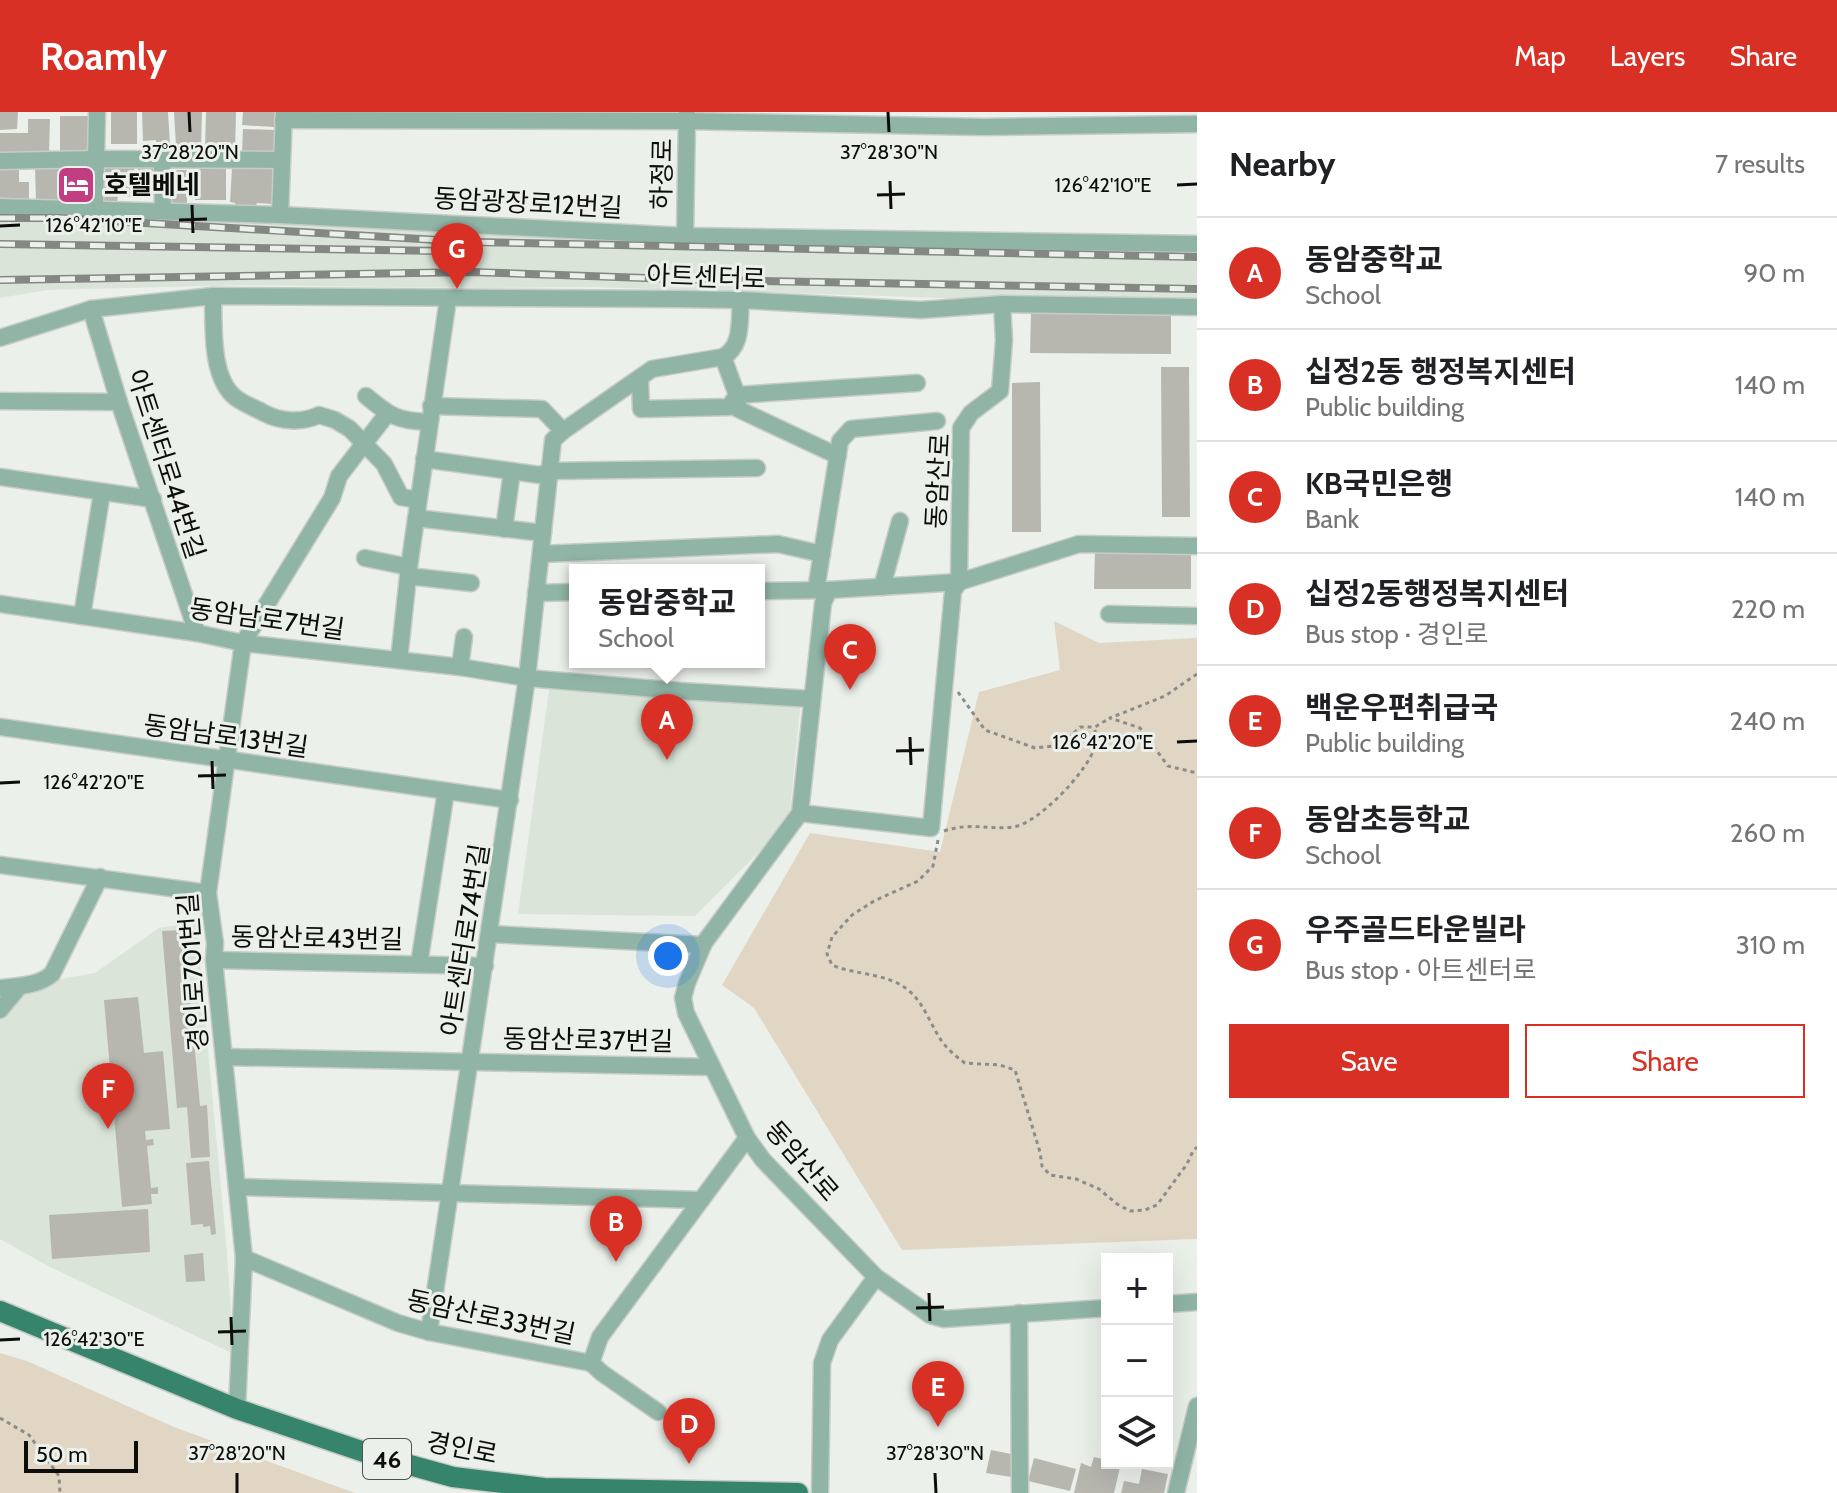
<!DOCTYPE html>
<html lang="en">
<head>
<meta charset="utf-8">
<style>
	body { margin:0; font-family:Cabin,"Noto Sans KR",sans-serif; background:#f6f6f6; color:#202124 }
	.controls { position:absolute; right:24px; bottom:24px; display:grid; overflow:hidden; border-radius:0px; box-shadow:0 8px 32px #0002 }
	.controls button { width:72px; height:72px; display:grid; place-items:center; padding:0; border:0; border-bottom:2px solid #e0e0e0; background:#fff; color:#202124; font:40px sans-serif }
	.scale { position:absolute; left:24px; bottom:20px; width:114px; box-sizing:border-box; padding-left:8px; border:4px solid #0d0e0c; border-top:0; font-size:22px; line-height:28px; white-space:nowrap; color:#0d0e0c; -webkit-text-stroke:6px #ebf0ea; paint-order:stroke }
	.you { position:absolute; left:668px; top:844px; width:28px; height:28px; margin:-20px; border:6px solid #fff; border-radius:50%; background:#1a73e8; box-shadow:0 0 0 12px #1a73e833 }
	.badge { display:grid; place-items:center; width:52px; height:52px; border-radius:50%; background:#d93025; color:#fff; font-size:26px; font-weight:700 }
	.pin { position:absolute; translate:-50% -66px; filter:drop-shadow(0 2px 4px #0008) }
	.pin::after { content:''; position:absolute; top:42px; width:28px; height:24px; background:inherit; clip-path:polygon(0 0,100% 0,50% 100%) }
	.popup { position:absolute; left:569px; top:452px; width:196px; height:104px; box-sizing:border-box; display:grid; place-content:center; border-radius:0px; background:#fff; filter:drop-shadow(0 2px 6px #0005); font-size:26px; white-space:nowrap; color:#757577 }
	.popup b { font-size:30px; color:#202124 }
	.popup::after { content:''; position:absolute; left:50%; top:100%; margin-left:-16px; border:16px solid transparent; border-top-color:#fff }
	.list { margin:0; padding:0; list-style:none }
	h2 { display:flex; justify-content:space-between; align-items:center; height:104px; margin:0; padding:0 32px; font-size:34px }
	h2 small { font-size:26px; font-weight:400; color:#757577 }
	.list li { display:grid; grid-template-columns:52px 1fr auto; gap:24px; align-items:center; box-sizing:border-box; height:112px; padding:0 32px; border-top:2px solid #e0e0e0 }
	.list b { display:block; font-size:30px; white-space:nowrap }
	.list p { margin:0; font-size:26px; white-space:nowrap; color:#757577 }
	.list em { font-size:26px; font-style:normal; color:#757577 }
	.actions { display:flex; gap:16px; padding:24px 32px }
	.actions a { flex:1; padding:18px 0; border:2px solid #d93025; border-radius:0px; text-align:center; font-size:28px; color:#d93025 }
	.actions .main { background:#d93025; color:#fff }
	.icon { flex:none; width:44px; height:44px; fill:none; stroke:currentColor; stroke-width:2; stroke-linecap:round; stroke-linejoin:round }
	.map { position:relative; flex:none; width:1197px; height:1381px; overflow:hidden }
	header { display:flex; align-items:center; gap:48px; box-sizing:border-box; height:112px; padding:0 40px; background:#d93025; color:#fff }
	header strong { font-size:38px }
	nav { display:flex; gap:44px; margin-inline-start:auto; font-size:28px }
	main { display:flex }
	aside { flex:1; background:#fff }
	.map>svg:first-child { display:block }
</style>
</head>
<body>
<header>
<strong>Roamly</strong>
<nav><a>Map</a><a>Layers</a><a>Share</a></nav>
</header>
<main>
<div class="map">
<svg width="1197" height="1381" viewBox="0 0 1197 1381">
	<rect width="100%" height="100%" fill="#ebf0ea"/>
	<g fill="#dae4d8">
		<polygon points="0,98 1197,135 1197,189 979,187 591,175 476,176 244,173 47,178 0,186"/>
		<polygon points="549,578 801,586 789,710 695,804 518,802"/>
		<polygon points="196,810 227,1141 234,1242 50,1155 0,1127 0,908 25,878 55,868 95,861 159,816"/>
	</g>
	<g fill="#e1d6c4">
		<polygon points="1054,509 1099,531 1197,526 1197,1127 902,1138 754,896 722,873 810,721 940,740 979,580 1060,558"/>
		<polygon points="0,1241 27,1249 174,1315 355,1381 0,1381"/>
	</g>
	<g fill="#b7b7b0">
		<polygon points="0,0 18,0 17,17 0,18"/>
		<rect x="111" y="0" width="26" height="32"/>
		<polygon points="142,0 168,0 170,33 156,33 156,28 143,29"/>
		<polygon points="174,0 202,0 201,34 176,34"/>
		<polygon points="206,0 236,0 235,41 205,39"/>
		<polygon points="243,0 275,0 274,15 242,13"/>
		<rect x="60" y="4" width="30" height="35"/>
		<polygon points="28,7 50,7 49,41 0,41 0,21 28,21"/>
		<polygon points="243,17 275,18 275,43 242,42"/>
		<polygon points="102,52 134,52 134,85 118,84 117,90 102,89"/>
		<polygon points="138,53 159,53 159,84 138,85"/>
		<polygon points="0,54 19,54 19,70 29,70 29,89 0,89"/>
		<polygon points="35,55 60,55 60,90 36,89"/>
		<rect x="64" y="55" width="25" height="35"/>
		<rect x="195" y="55" width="31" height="33"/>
		<polygon points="232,56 274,57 273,92 257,91 254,97 237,96 235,91 230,90"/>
		<polygon points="167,58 187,58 187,92 167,91"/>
		<polygon points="1031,200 1171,201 1171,242 1030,241"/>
		<polygon points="1161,255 1189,255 1190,405 1162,405"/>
		<polygon points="1040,270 1041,420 1012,420 1012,271"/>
		<polygon points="1095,437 1191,437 1191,477 1094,477"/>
		<polygon points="184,818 200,994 207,993 210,1045 191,1046 187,995 177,996 162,819"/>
		<polygon points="138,885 144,941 163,939 170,1017 145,1019 146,1028 153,1027 154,1033 147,1034 151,1076 158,1075 158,1082 151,1082 152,1092 122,1095 104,888"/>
		<polygon points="209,1049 216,1122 211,1123 210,1114 203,1115 203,1112 191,1113 186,1051"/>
		<polygon points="148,1097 150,1140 52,1147 49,1103"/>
		<polygon points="203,1141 205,1169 186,1170 184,1143"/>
		<polygon points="991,1338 1016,1343 1011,1365 986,1361"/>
		<polygon points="1094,1345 1107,1348 1107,1351 1121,1351 1114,1381 1074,1381 1081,1351 1091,1355"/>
		<polygon points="1034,1346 1076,1357 1070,1379 1028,1369"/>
		<polygon points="1142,1357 1168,1362 1164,1381 1121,1381 1124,1369 1139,1372"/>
	</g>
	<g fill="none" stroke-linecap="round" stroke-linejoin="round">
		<defs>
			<g id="minor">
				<polyline points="283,8 686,9 984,15 1197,12"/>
				<polyline points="162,47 163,99"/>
				<polyline points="0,49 96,47 282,48"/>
				<polyline points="0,95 280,103 685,124 1197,132"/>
				<polyline points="95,97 97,0"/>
				<polyline points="280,103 284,0"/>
				<polyline points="685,124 687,2"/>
				<path d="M213 184C214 214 210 266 236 286 244 292 255 296 264 301 281 310 302 311 319 303L335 308 350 317 384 352 401 385 418 388"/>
				<polyline points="91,197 119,290 197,521"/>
				<polyline points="0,226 91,197 213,184 676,187 741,188 921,198 1002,192 1197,195"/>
				<polyline points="723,245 737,283 738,297 838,344"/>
				<polyline points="640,266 641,297 729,295 737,283 917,271"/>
				<path d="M366 284C390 304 397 309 429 310"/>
				<polyline points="0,289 119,290"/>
				<polyline points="431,294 542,297 563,319"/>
				<polyline points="424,347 540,363 550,359 757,356"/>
				<polyline points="0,365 153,387"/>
				<polyline points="416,406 543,421"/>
				<polyline points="504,417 512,359"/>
				<polyline points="541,442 778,432 822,442"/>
				<polyline points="365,446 409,455"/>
				<polyline points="408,464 471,471"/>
				<polyline points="882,475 900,409"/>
				<polyline points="816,478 840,329 851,317 937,309"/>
				<polyline points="829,478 823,491 800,701 704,831 687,871 683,886 686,901 747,1026 763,1048 876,1165 930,1203 944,1207 1107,1196"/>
				<polyline points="759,479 829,478 959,470 1079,432 1197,434"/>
				<polyline points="536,481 575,480"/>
				<polyline points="0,492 197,521 243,531 460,555 527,566 680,579 812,587"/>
				<polyline points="1109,502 1197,504"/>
				<polyline points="82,504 102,380"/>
				<polyline points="399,548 409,455 448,187"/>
				<polyline points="460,555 464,525"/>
				<polyline points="0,615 510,688"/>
				<polyline points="800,701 931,716 953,479 959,470 961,316 971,301 1000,279 1004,228 1002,192"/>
				<polyline points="0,753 208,781"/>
				<polyline points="490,822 703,833"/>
				<polyline points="214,848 485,854"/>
				<polyline points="419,852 446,679"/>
				<path d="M0 876C18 874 38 874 52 862L100 765"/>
				<polyline points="0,898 20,874"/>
				<polyline points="224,945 712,955"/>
				<polyline points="237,1075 701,1088"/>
				<polyline points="244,1146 398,1211 429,1220 591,1251 600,1225 747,1026"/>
				<polyline points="1167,1192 1197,1190"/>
				<polyline points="1019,1201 1020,1381"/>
				<path d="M429 1220 527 566 553 328 563 319 652 257 723 245C743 234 739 209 741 188"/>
				<polyline points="591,1251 602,1261 658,1300"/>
				<polyline points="237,1297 244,1146 214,848 215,831 208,781 243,531 332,386 339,364 387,302"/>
				<polyline points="820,1381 822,1251 830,1228 876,1165"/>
				<polyline points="1176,1381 1197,1294"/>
			</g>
			<polyline id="major" points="0,1199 237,1297 370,1342 453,1365 544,1376 798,1381"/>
		</defs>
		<use href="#minor" stroke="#c7ccc6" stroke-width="19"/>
		<use href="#major" stroke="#c7ccc6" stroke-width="23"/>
		<g stroke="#8a8d89" stroke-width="3" stroke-dasharray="4 4" stroke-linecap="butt">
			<polyline points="1197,562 1165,584 1110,606 1140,616 1168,654 1197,661"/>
			<polyline points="958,580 985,618 1035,636 1062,633 1080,615 1095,615 1110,606"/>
			<path d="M944 719C970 710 988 718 1013 715 1038 712 1089 658 1095 634 1096 628 1095 620 1095 615"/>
			<path d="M938 728 933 754 918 769 874 789 852 803 832 825 827 842 832 853C855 863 888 861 908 878 923 890 929 909 939 925 945 935 955 944 965 951L1000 953 1015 958 1040 1040 1042 1054 1050 1063 1076 1067 1099 1077 1117 1092 1130 1099 1145 1098 1157 1093 1187 1052 1193 1039 1197 1035"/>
			<polyline points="0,1306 29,1323 59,1364 60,1381"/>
		</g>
		<use href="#minor" stroke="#90b5a7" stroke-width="16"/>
		<use href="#major" stroke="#36846c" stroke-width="20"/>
		<defs>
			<g id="rail">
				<polyline points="0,106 58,106 472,130 1197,145"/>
				<polyline points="0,132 441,139"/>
				<polyline points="0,168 470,160 704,168 1197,177"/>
			</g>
		</defs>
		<use href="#rail" stroke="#848883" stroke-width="8"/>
		<use href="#rail" stroke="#ebf0ea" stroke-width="5" stroke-dasharray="15" stroke-linecap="butt"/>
	</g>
	<path fill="none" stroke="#0d0e0c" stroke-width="3" d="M189 0 190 20M888 0 889 20M890 69 891 97M1177 73 1197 72M877 83 905 82M192 93 193 121M179 108 207 107M0 114 20 113M910 625 911 653M1177 630 1197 629M896 639 924 638M212 649 213 677M198 664 226 663M0 671 20 670M929 1181 930 1209M916 1196 944 1195M231 1205 232 1233M218 1220 246 1219M0 1228 20 1227M237 1361V1381M935 1361 936 1381"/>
	<defs>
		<symbol id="hotel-square" viewBox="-11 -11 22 22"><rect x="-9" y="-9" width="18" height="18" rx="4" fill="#c13e83" stroke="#ebf0ea"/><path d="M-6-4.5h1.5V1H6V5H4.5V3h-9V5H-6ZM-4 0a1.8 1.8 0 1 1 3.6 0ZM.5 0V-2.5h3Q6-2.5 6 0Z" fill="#fff"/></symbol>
	</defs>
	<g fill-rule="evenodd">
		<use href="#hotel-square" x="54" y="51" width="44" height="44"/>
	</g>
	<g text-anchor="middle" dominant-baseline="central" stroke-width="6" stroke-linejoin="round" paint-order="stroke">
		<rect fill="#ebf0ea" stroke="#50524f" stroke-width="2" x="363" y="1327" width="48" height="40" rx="6"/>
		<g font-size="24" font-weight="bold" fill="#0d0e0c">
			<text x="387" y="1347">46</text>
		</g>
		<g font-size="26" fill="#0d0e0c" stroke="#ebf0ea">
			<text transform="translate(662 62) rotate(-89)">하정로</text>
			<text transform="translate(528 91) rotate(3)">동암광장로12번길</text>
			<text transform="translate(706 165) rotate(2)">아트센터로</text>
			<text transform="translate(166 352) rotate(72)">아트센터로44번길</text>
			<text transform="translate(938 369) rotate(-87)">동암산로</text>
			<text transform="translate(267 507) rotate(8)">동암남로7번길</text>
			<text transform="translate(226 624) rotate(8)">동암남로13번길</text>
			<text transform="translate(317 826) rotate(1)">동암산로43번길</text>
			<text transform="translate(465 828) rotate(-81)">아트센터로74번길</text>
			<text transform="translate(193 860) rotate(-94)">경인로701번길</text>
			<text transform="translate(588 928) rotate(1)">동암산로37번길</text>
			<text transform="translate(802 1049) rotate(49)">동암산로</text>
			<text transform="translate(491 1205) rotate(12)">동암산로33번길</text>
			<text transform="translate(462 1336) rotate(11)">경인로</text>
		</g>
		<g font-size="26" font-weight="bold" fill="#0d0e0c" stroke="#ebf0ea" text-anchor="start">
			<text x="104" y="73">호텔베네</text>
		</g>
	</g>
	<g font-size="20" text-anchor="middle" fill="#0d0e0c" stroke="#ebf0ea" stroke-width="6" stroke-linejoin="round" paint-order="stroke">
		<text x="190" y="47">37°28'20"N</text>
		<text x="889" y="47">37°28'30"N</text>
		<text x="1103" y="80">126°42'10"E</text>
		<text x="94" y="120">126°42'10"E</text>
		<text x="1103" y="637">126°42'20"E</text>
		<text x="94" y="677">126°42'20"E</text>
		<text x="94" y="1234">126°42'30"E</text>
		<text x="237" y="1348">37°28'20"N</text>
		<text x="935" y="1348">37°28'30"N</text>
	</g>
</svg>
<div class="controls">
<button>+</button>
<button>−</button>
<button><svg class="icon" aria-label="layers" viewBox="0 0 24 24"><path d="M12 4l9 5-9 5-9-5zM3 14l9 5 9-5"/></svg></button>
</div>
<div class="scale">50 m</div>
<div class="you"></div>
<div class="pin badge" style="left:667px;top:648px">A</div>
<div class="popup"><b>동암중학교</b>School</div>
<div class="pin badge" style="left:616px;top:1150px">B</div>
<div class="pin badge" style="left:850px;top:578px">C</div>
<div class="pin badge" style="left:689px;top:1352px">D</div>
<div class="pin badge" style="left:938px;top:1315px">E</div>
<div class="pin badge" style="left:108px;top:1017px">F</div>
<div class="pin badge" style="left:457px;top:177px">G</div>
</div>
<aside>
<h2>Nearby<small>7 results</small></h2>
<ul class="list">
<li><span class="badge">A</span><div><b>동암중학교</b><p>School</p></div><em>90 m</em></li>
<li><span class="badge">B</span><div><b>십정2동 행정복지센터</b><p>Public building</p></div><em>140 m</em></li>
<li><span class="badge">C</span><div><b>KB국민은행</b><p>Bank</p></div><em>140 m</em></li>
<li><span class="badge">D</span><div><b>십정2동행정복지센터</b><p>Bus stop · 경인로</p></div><em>220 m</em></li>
<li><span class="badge">E</span><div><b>백운우편취급국</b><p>Public building</p></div><em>240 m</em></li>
<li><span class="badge">F</span><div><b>동암초등학교</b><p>School</p></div><em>260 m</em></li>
<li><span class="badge">G</span><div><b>우주골드타운빌라</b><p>Bus stop · 아트센터로</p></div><em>310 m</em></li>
</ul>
<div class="actions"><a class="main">Save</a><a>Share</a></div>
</aside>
</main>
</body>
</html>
